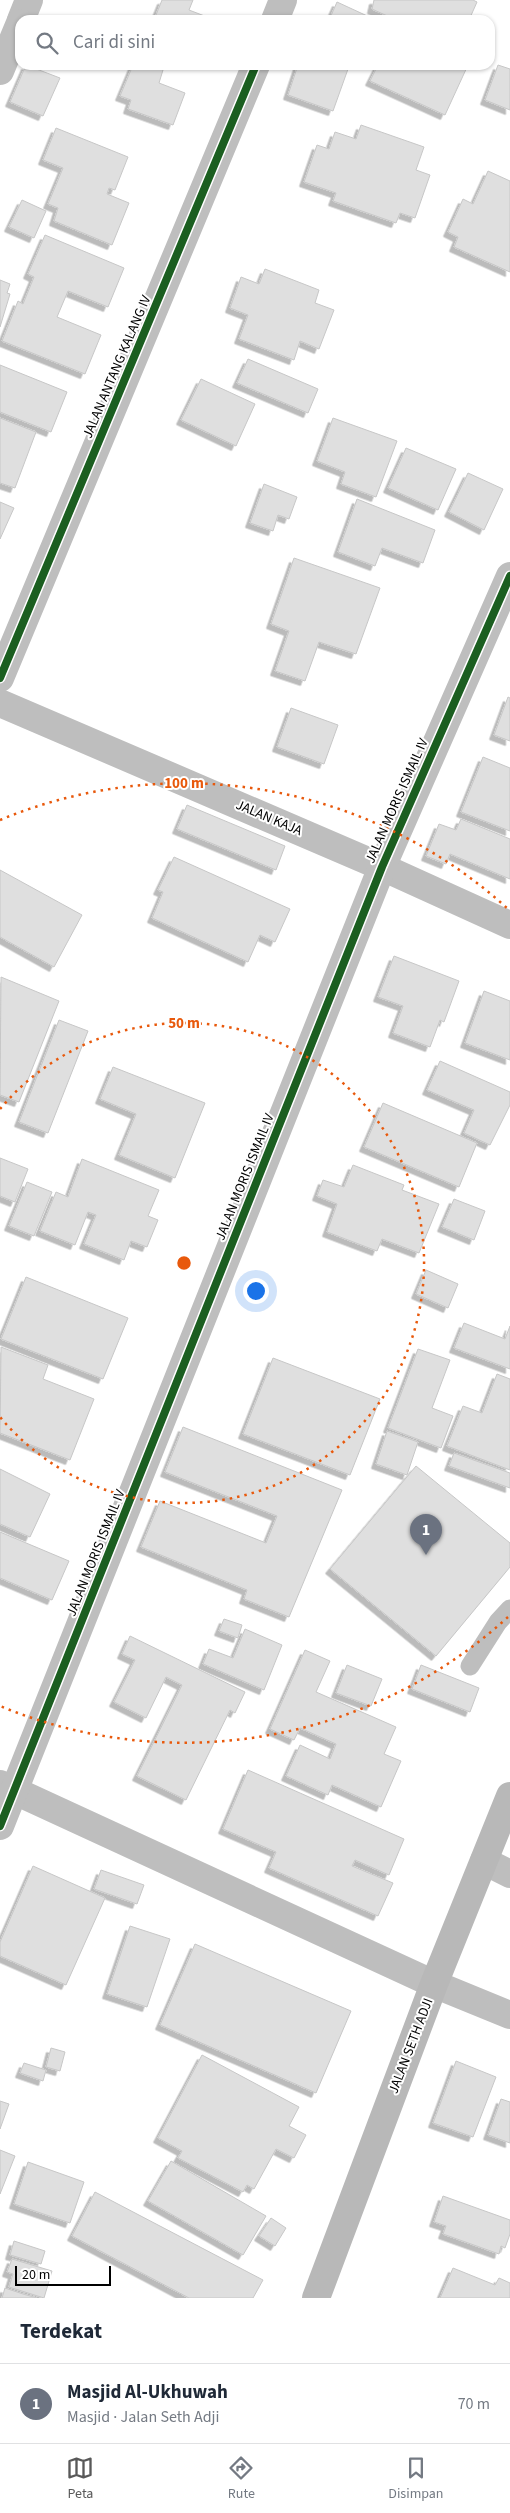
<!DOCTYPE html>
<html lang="id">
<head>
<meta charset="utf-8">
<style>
	body { margin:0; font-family:"Source Sans 3",sans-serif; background:#f2f2f3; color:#1f2937 }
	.scale { position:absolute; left:15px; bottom:12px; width:96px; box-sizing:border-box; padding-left:5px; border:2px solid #000; border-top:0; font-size:14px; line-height:18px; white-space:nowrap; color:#000; -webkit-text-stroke:4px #fff; paint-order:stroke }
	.you { position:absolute; left:255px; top:1290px; width:18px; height:18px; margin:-12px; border:4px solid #fff; border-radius:50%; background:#1a73e8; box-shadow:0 0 0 8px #1a73e833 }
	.badge { display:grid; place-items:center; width:32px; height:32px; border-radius:50%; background:#595959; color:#fff; font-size:16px; font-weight:700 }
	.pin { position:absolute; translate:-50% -41px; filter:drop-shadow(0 1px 2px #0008) }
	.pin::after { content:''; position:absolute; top:26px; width:18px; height:15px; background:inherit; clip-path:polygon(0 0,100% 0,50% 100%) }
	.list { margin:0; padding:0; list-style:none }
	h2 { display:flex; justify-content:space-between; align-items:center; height:65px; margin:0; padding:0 20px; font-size:21px }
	h2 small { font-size:16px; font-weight:400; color:#747a83 }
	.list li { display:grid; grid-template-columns:32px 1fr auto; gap:15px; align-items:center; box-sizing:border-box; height:80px; padding:0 20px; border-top:1px solid #e0e1e3 }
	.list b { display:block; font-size:19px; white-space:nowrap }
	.list p { margin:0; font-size:16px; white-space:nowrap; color:#747a83 }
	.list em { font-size:16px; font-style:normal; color:#747a83 }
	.icon { flex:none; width:28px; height:28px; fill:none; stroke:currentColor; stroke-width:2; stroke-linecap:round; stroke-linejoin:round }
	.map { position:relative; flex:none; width:510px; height:2298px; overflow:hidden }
	.search { position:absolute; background:#fff; box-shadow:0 1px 4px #0004; left:15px; right:15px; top:15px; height:55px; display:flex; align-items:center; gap:12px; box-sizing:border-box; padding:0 18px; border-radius:15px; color:#747a83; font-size:19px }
	.sheet { height:145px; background:#fff }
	nav { display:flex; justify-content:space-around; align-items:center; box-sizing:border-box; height:70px; border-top:1px solid #e0e1e3; background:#fff; font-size:14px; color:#747a83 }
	nav a { display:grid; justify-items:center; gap:2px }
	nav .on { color:#595959 }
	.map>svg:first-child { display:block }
</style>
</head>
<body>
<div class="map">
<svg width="510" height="2298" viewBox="0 0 510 2298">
	<defs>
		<filter id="shadow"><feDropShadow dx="-4.5" dy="4.5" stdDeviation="0" flood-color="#0004"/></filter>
	</defs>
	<rect width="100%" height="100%" fill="#fff"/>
	<g fill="#dfdfdf" stroke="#c7c7c7" filter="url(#shadow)">
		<polygon points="162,0 193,0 189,10 215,20 154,20"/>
		<polygon points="374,0 473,0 477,2 469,20 396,20 372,9"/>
		<polygon points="337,2 376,20 334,20 330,18"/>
		<polygon points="26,65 60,78 43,116 10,102"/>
		<polygon points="133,65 150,65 163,70 159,83 185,93 173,125 128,109 131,100 120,96"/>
		<polygon points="298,65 337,65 348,69 333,111 288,95"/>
		<polygon points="378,65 468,65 445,115 370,81"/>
		<polygon points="498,65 510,69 510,110 485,100"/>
		<polygon points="361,125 424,147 416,170 430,175 415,218 400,213 396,223 333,201 336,193 304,182 317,145 329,149 335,132 356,139"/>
		<polygon points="56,128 128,157 115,190 109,188 107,194 129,203 112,245 54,221 58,208 48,204 63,168 43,160"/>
		<polygon points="488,171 510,181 510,272 454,247 458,237 448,232 463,199 473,204"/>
		<polygon points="22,200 46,211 34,238 9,227"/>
		<polygon points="45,235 124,268 108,307 68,291 57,317 101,335 85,374 2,341 18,301 23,304 34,277 28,274"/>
		<polygon points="265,269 319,290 315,303 334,310 319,349 300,341 294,360 239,339 248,315 230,308 241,277 259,284"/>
		<polygon points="0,280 10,284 7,293 10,294 0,327"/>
		<polygon points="248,359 318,389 308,413 237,383"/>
		<polygon points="0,365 67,392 51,432 0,412"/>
		<polygon points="201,379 255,404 236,446 181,420"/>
		<polygon points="0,418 36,432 15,488 0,483"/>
		<polygon points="333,418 397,441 376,497 341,484 345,472 317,461"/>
		<polygon points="406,448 456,469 438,510 388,488"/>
		<polygon points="468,473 503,489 484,530 449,512"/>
		<polygon points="264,484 297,497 289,519 278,515 273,531 250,523"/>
		<polygon points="357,499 435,530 423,563 382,548 375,566 338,552"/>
		<polygon points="0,502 14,508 0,539"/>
		<polygon points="294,558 380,588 356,654 319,642 305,681 275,671 289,631 271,624"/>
		<polygon points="508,697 510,698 510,741 494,735"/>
		<polygon points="291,708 338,725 324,764 277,747"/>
		<polygon points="483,757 510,768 510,831 461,812"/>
		<polygon points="187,805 285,846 276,870 177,829"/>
		<polygon points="461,819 510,839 510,879 450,854 446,864 426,856 439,824 456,830"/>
		<polygon points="174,857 290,909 275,942 260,935 248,962 152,918 163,892 158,890"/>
		<polygon points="0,870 82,915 54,967 0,937"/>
		<polygon points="394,956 459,981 444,1022 440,1020 430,1047 393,1033 403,1006 378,997"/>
		<polygon points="1,977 59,1001 19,1102 0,1095"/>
		<polygon points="484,991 510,1001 510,1060 465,1043"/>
		<polygon points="59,1020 88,1031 48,1133 19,1122"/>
		<polygon points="440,1061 510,1092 510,1105 490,1145 464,1133 474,1110 427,1090"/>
		<polygon points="113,1067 205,1103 175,1178 119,1155 136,1114 100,1099"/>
		<polygon points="383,1103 477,1143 459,1187 364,1147"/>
		<polygon points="0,1158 28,1169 15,1202 0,1196"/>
		<polygon points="82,1159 159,1190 148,1216 158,1220 147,1247 131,1241 124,1260 84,1244 96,1215 88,1212 75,1245 40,1231 56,1192 68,1197"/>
		<polygon points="353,1165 404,1185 402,1190 439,1204 419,1253 382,1239 377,1251 327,1232 337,1204 317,1196 323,1180 344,1187"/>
		<polygon points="27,1182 52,1192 34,1236 9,1226"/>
		<polygon points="454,1199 485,1211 474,1240 442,1227"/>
		<polygon points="426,1270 458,1284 448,1308 416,1294"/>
		<polygon points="26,1277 128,1318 103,1379 1,1339"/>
		<polygon points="464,1323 505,1339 510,1326 510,1369 454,1348"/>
		<polygon points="1,1347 48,1365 43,1379 94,1399 70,1460 0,1433"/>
		<polygon points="418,1349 450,1360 432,1408 453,1416 441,1448 388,1428"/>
		<polygon points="273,1358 380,1399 350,1475 243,1434"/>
		<polygon points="497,1374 510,1379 510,1470 447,1446 463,1406 482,1413"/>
		<polygon points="183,1427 342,1490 289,1617 244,1599 247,1590 141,1547 160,1501 266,1543 277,1516 165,1472"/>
		<polygon points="387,1431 418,1442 407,1475 376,1464"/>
		<polygon points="454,1453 510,1473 510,1488 449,1466"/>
		<polygon points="416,1466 510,1543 510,1567 436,1656 330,1569"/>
		<polygon points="0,1469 50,1494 30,1537 0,1524"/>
		<polygon points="0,1532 69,1561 52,1600 0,1578"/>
		<polygon points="224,1619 242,1625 238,1638 219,1631"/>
		<polygon points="245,1629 282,1645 264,1690 203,1664 209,1649 233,1658"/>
		<polygon points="130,1636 245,1692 235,1713 230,1710 186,1800 137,1776 182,1685 166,1677 146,1718 114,1702 135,1660 122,1654"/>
		<polygon points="305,1650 330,1661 316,1692 396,1727 384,1754 401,1761 381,1807 332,1785 328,1795 286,1776 300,1745 330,1759 336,1744 300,1728 294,1740 270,1729"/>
		<polygon points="347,1665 382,1679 371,1706 336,1693"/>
		<polygon points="421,1665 479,1688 470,1712 412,1689"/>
		<polygon points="248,1770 404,1839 389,1875 355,1860 352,1866 393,1883 378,1916 269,1868 276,1852 223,1829"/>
		<polygon points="33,1866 105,1898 66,1985 0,1956 0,1942"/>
		<polygon points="101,1870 144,1885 137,1904 94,1889"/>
		<polygon points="130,1926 170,1939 147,2007 107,1994"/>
		<polygon points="195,1944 351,2011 316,2093 160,2025"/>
		<polygon points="51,2048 65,2052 60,2071 46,2067"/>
		<polygon points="202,2055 299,2107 289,2126 306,2135 294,2158 276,2149 254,2189 247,2185 243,2192 178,2158 182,2151 158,2138"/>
		<polygon points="456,2061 496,2077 473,2137 433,2123"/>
		<polygon points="24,2063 46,2070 43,2081 20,2073"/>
		<polygon points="501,2099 510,2102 510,2143 488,2135"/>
		<polygon points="0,2101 9,2104 0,2129"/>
		<polygon points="0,2150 15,2156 0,2194"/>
		<polygon points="171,2161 266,2216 243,2255 148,2201"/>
		<polygon points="28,2162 84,2182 70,2223 14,2204"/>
		<polygon points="95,2192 263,2280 253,2298 189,2298 72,2236"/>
		<polygon points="443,2196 510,2220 510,2234 505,2248 501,2246 499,2254 443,2234 446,2226 434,2222"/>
		<polygon points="271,2218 286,2228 275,2246 259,2236"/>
		<polygon points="14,2241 45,2251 41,2264 10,2255"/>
		<polygon points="12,2259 52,2271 44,2298 9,2287 13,2274 7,2272"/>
		<polygon points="453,2268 495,2285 499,2278 510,2283 510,2298 440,2298"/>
		<polygon points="5,2288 23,2294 37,2298 2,2298"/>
	</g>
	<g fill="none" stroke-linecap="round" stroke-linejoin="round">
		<polyline stroke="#bebebe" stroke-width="19" points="470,1666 498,1622 510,1609"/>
		<g stroke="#bebebe" stroke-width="28">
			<polyline points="21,20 29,0"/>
			<polyline points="275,20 283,0"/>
			<polyline points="0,71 20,23"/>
			<polyline points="0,678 256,65"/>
			<polyline points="0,703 382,867 510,925"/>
			<polyline points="0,1784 434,1984 510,2015"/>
			<polyline points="0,1826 382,867 510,576"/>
			<polyline points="484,1861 510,1874"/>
		</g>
		<polyline stroke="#b8b8b8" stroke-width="28" points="316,2298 434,1984 510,1796"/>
		<defs>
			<g id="cycleway">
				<polyline points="0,678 256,65"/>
				<polyline points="0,1826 382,867 510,576"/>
			</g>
		</defs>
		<use href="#cycleway" stroke="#fff" stroke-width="11"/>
		<use href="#cycleway" stroke="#1b5e20" stroke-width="8"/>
	</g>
	<g fill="none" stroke="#e8590c" stroke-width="2.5" stroke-dasharray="2.5 5">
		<path d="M0 1109A240 240 0 1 1 0 1417"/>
		<path d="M508 1617A480 480 0 0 1 0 1706M0 820A480 480 0 0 1 508 909"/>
	</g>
	<g text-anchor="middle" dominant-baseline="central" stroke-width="4" stroke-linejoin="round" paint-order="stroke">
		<g font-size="14" fill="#000" stroke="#fff">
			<text transform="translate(117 367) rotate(-67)">JALAN ANTANG KALANG IV</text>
			<text transform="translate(397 801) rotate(-66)">JALAN MORIS ISMAIL IV</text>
			<text transform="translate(269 818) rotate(23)">JALAN KAJA</text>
			<text transform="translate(245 1177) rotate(-68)">JALAN MORIS ISMAIL IV</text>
			<text transform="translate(96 1553) rotate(-68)">JALAN MORIS ISMAIL IV</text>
			<text transform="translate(411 2046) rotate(-69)">JALAN SETH ADJI</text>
		</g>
	</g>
	<circle cx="184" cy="1263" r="8" fill="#e8590c" stroke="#fff" stroke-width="2.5"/>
	<g font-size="15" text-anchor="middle" font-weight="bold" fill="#e8590c" stroke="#fff" stroke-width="4" stroke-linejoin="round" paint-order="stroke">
		<text x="184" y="788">100 m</text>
		<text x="184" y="1028">50 m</text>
	</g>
</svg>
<div class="scale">20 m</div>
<div class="you"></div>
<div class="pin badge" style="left:426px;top:1555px;background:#6b7280">1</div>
<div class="search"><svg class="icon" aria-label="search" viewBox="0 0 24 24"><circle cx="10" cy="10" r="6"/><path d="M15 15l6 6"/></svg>Cari di sini</div>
</div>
<section class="sheet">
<h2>Terdekat<small></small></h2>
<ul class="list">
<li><span class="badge" style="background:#6b7280">1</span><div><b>Masjid Al-Ukhuwah</b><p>Masjid · Jalan Seth Adji</p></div><em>70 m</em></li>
</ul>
</section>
<nav>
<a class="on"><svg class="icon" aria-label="map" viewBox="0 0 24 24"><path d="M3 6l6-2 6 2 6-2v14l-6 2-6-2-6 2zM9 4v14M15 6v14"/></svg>Peta</a>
<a><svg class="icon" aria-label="directions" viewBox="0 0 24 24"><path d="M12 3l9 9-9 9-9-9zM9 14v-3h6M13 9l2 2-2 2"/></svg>Rute</a>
<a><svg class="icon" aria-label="saved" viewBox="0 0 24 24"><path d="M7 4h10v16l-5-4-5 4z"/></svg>Disimpan</a>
</nav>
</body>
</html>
